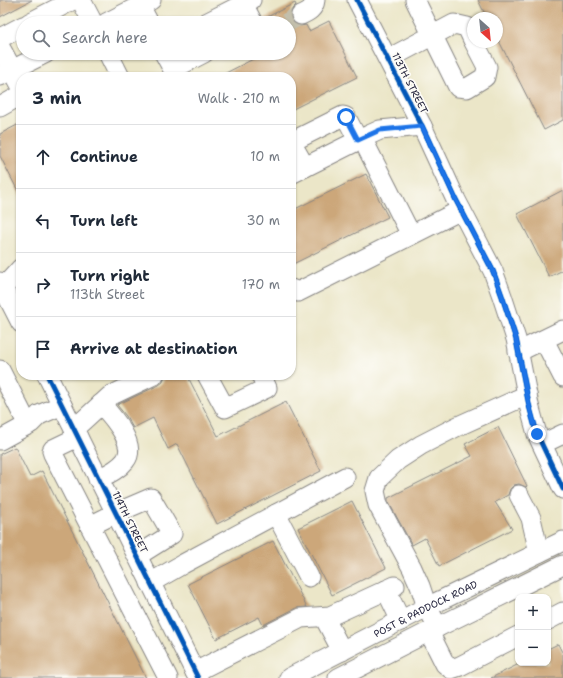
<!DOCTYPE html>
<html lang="en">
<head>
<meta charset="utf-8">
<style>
	body { margin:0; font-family:"Shantell Sans",sans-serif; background:#f6f6f7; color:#1f2937 }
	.controls { position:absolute; right:12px; bottom:12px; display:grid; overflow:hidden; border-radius:8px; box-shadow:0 1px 3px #0004 }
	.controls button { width:36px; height:36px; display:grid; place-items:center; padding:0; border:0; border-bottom:1px solid #e0e1e3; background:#fff; color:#1f2937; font:20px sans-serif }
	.compass { position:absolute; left:467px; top:12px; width:36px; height:36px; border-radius:50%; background:#fff; box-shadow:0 1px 3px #0004; rotate:153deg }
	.stop { position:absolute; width:12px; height:12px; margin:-9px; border:3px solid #1a73e8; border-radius:50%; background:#fff }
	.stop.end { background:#1a73e8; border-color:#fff; box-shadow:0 1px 4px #0008 }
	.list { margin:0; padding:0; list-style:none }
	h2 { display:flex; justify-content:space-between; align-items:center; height:52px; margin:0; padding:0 16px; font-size:17px }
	h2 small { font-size:13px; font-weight:400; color:#747a83 }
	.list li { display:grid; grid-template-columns:26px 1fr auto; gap:12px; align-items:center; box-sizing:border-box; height:64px; padding:0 16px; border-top:1px solid #e0e1e3 }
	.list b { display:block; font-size:15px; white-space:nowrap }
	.list p { margin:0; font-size:13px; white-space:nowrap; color:#747a83 }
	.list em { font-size:13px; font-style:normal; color:#747a83 }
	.icon { flex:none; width:22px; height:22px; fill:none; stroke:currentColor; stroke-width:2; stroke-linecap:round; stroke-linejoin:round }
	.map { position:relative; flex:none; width:563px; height:678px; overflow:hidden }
	.search { position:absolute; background:#fff; box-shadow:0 1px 3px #0004; left:16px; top:16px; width:280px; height:44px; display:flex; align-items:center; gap:10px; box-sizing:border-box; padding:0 14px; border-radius:22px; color:#747a83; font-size:15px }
	.panel { position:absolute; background:#fff; box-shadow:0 1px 3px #0004; left:16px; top:72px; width:280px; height:308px; border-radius:16px }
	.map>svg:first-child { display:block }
</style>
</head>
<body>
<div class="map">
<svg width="563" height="678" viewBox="0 0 563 678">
	<rect width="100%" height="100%" fill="#fdfcf7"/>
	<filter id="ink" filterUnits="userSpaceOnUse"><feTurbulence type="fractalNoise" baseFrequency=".025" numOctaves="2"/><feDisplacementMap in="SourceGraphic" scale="8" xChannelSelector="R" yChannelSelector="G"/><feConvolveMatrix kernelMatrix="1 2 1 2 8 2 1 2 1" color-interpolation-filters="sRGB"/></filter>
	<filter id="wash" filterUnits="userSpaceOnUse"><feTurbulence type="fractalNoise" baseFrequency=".012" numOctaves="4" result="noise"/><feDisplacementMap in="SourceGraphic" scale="16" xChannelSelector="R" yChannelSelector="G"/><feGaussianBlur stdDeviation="0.9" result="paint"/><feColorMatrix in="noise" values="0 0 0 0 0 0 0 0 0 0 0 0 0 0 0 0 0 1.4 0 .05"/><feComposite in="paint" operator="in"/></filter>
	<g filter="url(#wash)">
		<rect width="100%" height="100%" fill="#ebe6c8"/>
		<g id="blocks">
			<g fill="#cca77a">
				<polygon points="0,0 32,0 0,17"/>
				<polygon points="478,0 563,0 563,120 544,130 497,37 497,18 487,18"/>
				<polygon points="295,3 296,5 292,9 290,14 291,20 295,24 300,26 306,25 309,31 329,21 357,77 291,110 291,77 218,77 265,53 289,53 289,23 264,23 263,19"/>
				<polygon points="21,123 21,197 0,156 0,134"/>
				<polygon points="366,174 388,217 291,265 291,211"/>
				<polygon points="563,190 563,270 549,277 517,214"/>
				<polygon points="170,375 187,375 218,436 286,402 321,471 217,524 177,444 168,449 153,418 133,428 126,416 117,405 159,385 163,382 164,378"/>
				<polygon points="498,427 527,486 526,487 519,484 514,485 510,489 508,495 495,502 512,529 439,566 425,538 412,545 388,501 388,498 472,456 465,444"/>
				<polygon points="15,447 30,477 42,471 146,678 0,678 0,454"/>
				<polygon points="352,501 386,568 332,595 298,528"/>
				<polygon points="273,541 307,607 296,608 263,625 259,617 216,639 188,584"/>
				<polygon points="558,644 563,654 563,678 491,678 521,663 548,663 548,649"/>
			</g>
		</g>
	</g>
	<g filter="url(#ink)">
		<use href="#blocks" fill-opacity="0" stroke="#868482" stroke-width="1"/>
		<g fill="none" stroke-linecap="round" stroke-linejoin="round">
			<polyline stroke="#c3bfac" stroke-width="19" stroke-dasharray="19 10" stroke-linecap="butt" points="286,23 301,15"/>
			<defs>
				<g id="minor">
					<polyline points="81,0 93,23"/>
					<polyline points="357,0 422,126 456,200 493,271 502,296 516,339 529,405 537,434 563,489"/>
					<polyline points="415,0 458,87 467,88 485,77 487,67 474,42"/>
					<polyline points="243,4 253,23"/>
					<polyline points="140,6 149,23"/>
					<path d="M301 15C308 12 314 9 315 0"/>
					<polyline points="29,23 73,0"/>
					<polyline points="106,23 151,0"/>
					<polyline points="206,23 251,0"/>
					<polyline points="0,38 23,26"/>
					<polyline points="0,47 21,86"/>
					<polyline points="108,53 120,77"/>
					<polyline points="164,53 177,77"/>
					<polyline points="388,59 454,24 467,27 473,40"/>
					<polyline points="173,69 204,53"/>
					<polyline points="0,76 46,53"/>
					<polyline points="0,107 21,95"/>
					<polyline points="362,138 411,235"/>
					<polyline points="305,167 292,144 295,140 343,116 346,117 358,140"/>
					<polyline points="291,174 369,135 380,130 422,126"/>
					<polyline points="0,282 21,323"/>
					<polyline points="3,288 21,268"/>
					<polyline points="291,289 298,292 461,210"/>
					<polyline points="544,340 563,377"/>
					<polyline points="518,352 563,330"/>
					<polyline points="0,370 28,425"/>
					<polyline points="47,375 198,678"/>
					<polyline points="207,375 225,408 267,388 261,375"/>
					<polyline points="74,429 110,396 154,375"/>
					<polyline points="78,437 53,449 52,451 53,454 168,678"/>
					<polyline points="0,440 31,423 39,415 62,405"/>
					<polyline points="542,444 563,434"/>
					<path d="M98 479C108 474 118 470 125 461 138 445 112 416 101 404"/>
					<polyline points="519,495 531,518 537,544 540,552"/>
					<polyline points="276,514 309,577"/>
					<polyline points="90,526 116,513 151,498 172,534 137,556"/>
					<polyline points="150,583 183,564 345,477"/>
					<polyline points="386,590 401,621"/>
					<polyline points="324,617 342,651"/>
					<polyline points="548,620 563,612"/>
					<polyline points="438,627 427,607 420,586 412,568 378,505 375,491 379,478 398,460 421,445 456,427 527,395"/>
					<polyline points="429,632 445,664 451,669 460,666 518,636"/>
					<polyline points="195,672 301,618 330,616 395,586"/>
					<path id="s1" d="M289 678 427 607 563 541"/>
					<polyline points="338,678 438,627 563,565"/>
				</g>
			</defs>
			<use href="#minor" stroke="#868482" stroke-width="21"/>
			<use href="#minor" stroke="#fff" stroke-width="19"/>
			<defs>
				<g id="cycleway">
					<polyline points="357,0 422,126 456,200 493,271 502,296 516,339 529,405 537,434 563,489"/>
					<polyline points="47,375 198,678"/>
				</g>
			</defs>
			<use href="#cycleway" stroke="#fdfcf7" stroke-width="8"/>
			<use href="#cycleway" stroke="#0057b8" stroke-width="5"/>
		</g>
	</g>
	<g fill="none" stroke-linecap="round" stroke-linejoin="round" filter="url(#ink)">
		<polyline stroke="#1a73e8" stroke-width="5" points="346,117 358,140 380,130 422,126 456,200 493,271 502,296 516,339 529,405 537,434"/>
	</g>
	<g text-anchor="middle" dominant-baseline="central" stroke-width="3.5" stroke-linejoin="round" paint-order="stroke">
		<g font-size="10" fill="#22223b" stroke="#fdfcf7">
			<text transform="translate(410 83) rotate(63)">113TH STREET</text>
			<text transform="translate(130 522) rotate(64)">114TH STREET</text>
			<text stroke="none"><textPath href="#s1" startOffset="153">POST &amp; PADDOCK ROAD</textPath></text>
		</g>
	</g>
</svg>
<div class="controls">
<button>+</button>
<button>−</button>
</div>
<svg class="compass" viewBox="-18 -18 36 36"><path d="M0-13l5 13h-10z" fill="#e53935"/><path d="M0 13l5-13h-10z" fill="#747a83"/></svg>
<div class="stop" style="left:346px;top:117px"></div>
<div class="stop end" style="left:537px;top:434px"></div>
<div class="search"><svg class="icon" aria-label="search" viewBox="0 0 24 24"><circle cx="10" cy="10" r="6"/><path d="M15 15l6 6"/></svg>Search here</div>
<section class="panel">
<h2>3 min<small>Walk · 210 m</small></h2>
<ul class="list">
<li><svg class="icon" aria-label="ahead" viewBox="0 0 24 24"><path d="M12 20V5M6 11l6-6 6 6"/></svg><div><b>Continue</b></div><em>10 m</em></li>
<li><svg class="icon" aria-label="left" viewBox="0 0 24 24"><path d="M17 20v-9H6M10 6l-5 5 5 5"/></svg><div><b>Turn left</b></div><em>30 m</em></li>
<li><svg class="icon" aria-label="right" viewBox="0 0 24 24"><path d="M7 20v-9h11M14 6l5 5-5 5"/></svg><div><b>Turn right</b><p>113th Street</p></div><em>170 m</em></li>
<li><svg class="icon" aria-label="arrive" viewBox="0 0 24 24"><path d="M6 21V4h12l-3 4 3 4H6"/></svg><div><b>Arrive at destination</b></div></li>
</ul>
</section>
</div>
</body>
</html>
